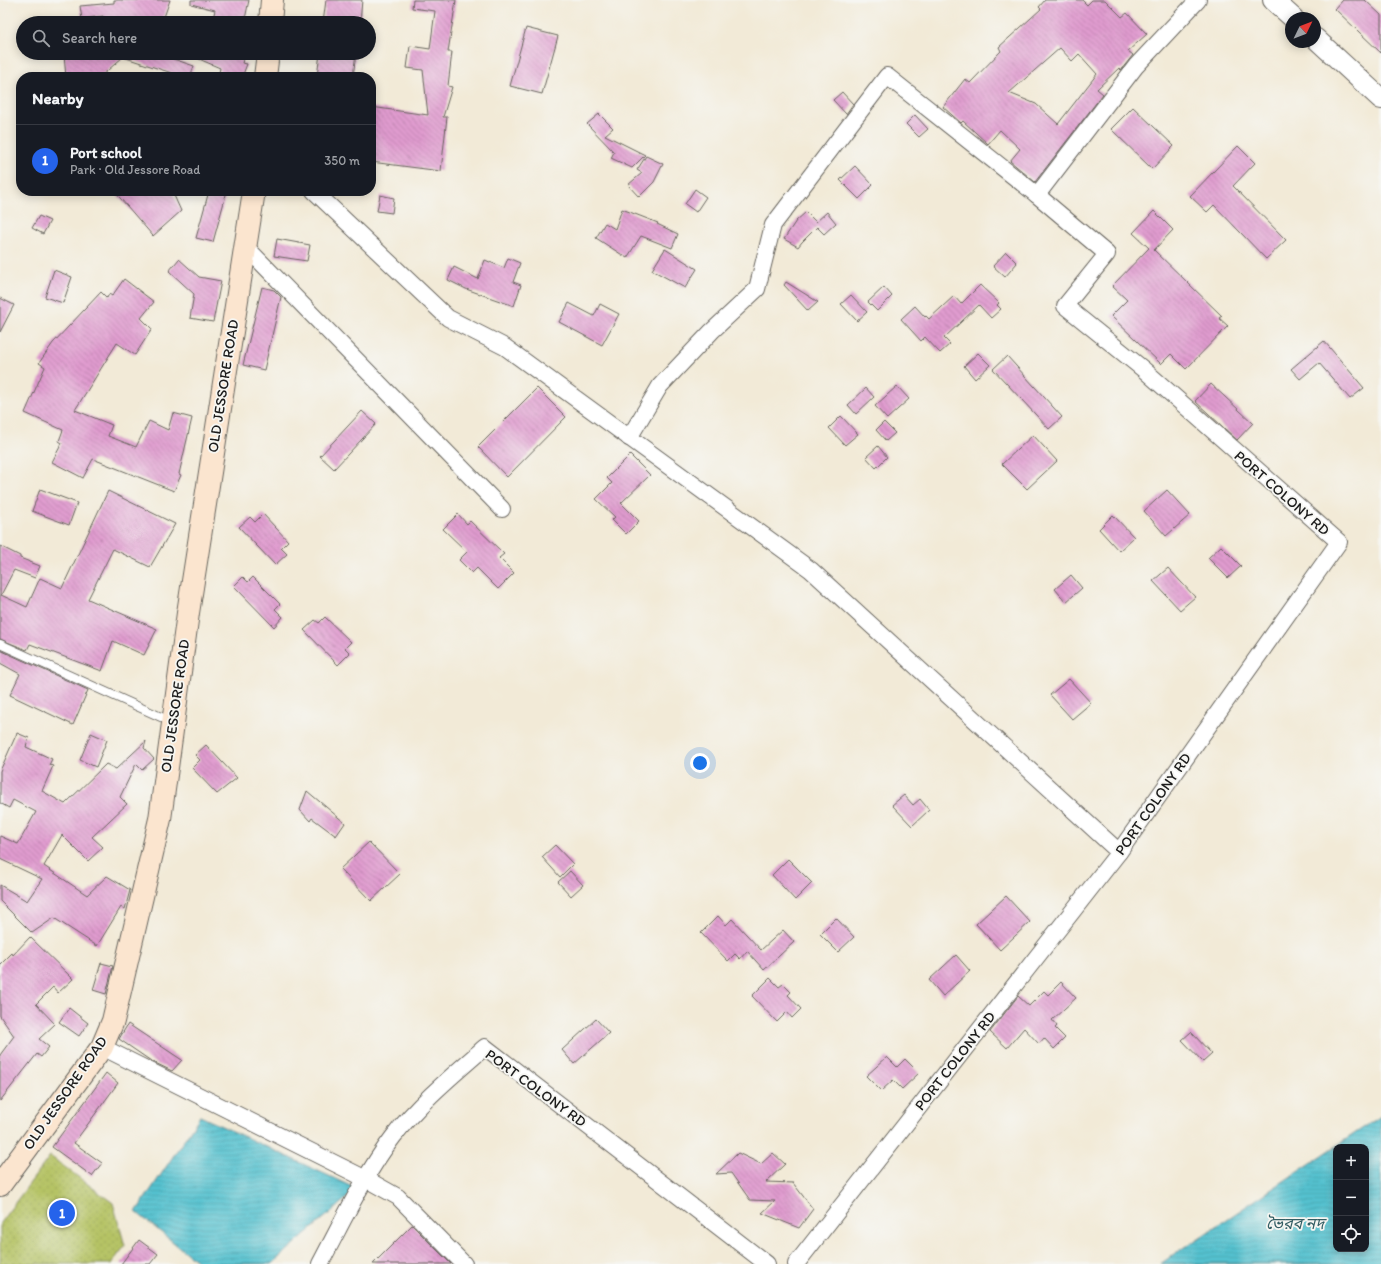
<!DOCTYPE html>
<html lang="en">
<head>
<meta charset="utf-8">
<style>
	body { margin:0; font-family:Itim,"Noto Sans Bengali",sans-serif; background:#242831; color:#f1f3f6 }
	.controls { position:absolute; right:12px; bottom:12px; display:grid; overflow:hidden; border-radius:8px; box-shadow:0 2px 10px #0003 }
	.controls button { width:36px; height:36px; display:grid; place-items:center; padding:0; border:0; border-bottom:1px solid #363941; background:#171b24; color:#f1f3f6; font:20px sans-serif }
	.compass { position:absolute; left:1285px; top:12px; width:36px; height:36px; border-radius:50%; background:#171b24; box-shadow:0 2px 10px #0003; rotate:47deg }
	.you { position:absolute; left:700px; top:763px; width:14px; height:14px; margin:-10px; border:3px solid #fff; border-radius:50%; background:#1a73e8; box-shadow:0 0 0 6px #1a73e833 }
	.badge { display:grid; place-items:center; width:26px; height:26px; border-radius:50%; background:#2563eb; color:#fff; font-size:13px; font-weight:700 }
	.pin { position:absolute; translate:-50% -50%; border:2px solid #fff; box-shadow:0 1px 4px #0006 }
	.list { margin:0; padding:0; list-style:none }
	h2 { display:flex; justify-content:space-between; align-items:center; height:52px; margin:0; padding:0 16px; font-size:17px }
	h2 small { font-size:13px; font-weight:400; color:#9ea1a6 }
	.list li { display:grid; grid-template-columns:26px 1fr auto; gap:12px; align-items:center; box-sizing:border-box; height:72px; padding:0 16px; border-top:1px solid #363941 }
	.list b { display:block; font-size:15px; white-space:nowrap }
	.list p { margin:0; font-size:13px; white-space:nowrap; color:#9ea1a6 }
	.list em { font-size:13px; font-style:normal; color:#9ea1a6 }
	.icon { flex:none; width:22px; height:22px; fill:none; stroke:currentColor; stroke-width:2; stroke-linecap:round; stroke-linejoin:round }
	.map { position:relative; flex:none; width:1381px; height:1264px; overflow:hidden }
	.search { position:absolute; background:#171b24; box-shadow:0 2px 10px #0003; left:16px; top:16px; width:360px; height:44px; display:flex; align-items:center; gap:10px; box-sizing:border-box; padding:0 14px; border-radius:22px; color:#9ea1a6; font-size:15px }
	.panel { position:absolute; background:#171b24; box-shadow:0 2px 10px #0003; left:16px; top:72px; width:360px; height:124px; border-radius:16px }
	.map>svg:first-child { display:block }
</style>
</head>
<body>
<div class="map">
<svg width="1381" height="1264" viewBox="0 0 1381 1264">
	<defs>
		<pattern id="park-dots" width="8" height="8" patternUnits="userSpaceOnUse"><rect width="8" height="8" fill="#b5c365"/><path d="M2 2h.1M6 6h.1" fill="none" stroke="#9ba757" stroke-width="1.8" stroke-linecap="round"/></pattern>
		<pattern id="water-rules" width="6" height="5" patternUnits="userSpaceOnUse"><rect width="6" height="5" fill="#55c1cf"/><path d="M0 2.5h6" fill="none" stroke="#49a5b1"/></pattern>
		<pattern id="building-back-hatch" width="6" height="6" patternUnits="userSpaceOnUse"><rect width="6" height="6" fill="#e09bcf"/><path d="M-1 5l2 2M0 0l6 6M5-1l2 2" fill="none" stroke="#b57ea7"/></pattern>
	</defs>
	<rect width="100%" height="100%" fill="#f6f6f2"/>
	<filter id="ink" filterUnits="userSpaceOnUse"><feTurbulence type="fractalNoise" baseFrequency=".025" numOctaves="2"/><feDisplacementMap in="SourceGraphic" scale="8" xChannelSelector="R" yChannelSelector="G"/><feConvolveMatrix kernelMatrix="1 2 1 2 8 2 1 2 1" color-interpolation-filters="sRGB"/></filter>
	<filter id="wash" filterUnits="userSpaceOnUse"><feTurbulence type="fractalNoise" baseFrequency=".012" numOctaves="4" result="noise"/><feDisplacementMap in="SourceGraphic" scale="16" xChannelSelector="R" yChannelSelector="G"/><feGaussianBlur stdDeviation="0.9" result="paint"/><feColorMatrix in="noise" values="0 0 0 0 0 0 0 0 0 0 0 0 0 0 0 0 0 1.4 0 .05"/><feComposite in="paint" operator="in"/></filter>
	<g filter="url(#wash)">
		<rect width="100%" height="100%" fill="#f2ead7"/>
		<polygon fill="url(#park-dots)" stroke="#687040" points="50,1156 113,1203 125,1246 111,1264 0,1264 0,1223"/>
		<g fill="url(#water-rules)" stroke="#386e76" fill-rule="evenodd">
			<polygon points="200,1116 357,1189 272,1264 200,1264 136,1212"/>
			<path d="M1381 1116V1264H1160ZM1336 1147H1366V1249H1336Z"/>
		</g>
		<g id="blocks">
			<g fill="url(#building-back-hatch)" fill-rule="evenodd">
				<polygon points="114,0 170,0 162,23 105,23 103,16 82,19 80,6 114,3"/>
				<polygon points="191,0 249,0 245,19 229,16 227,23 212,23 215,10 191,4"/>
				<polygon points="326,0 362,0 360,23 323,23"/>
				<polygon points="413,0 456,0 448,52 452,52 448,86 452,87 443,117 447,117 441,171 371,162 371,107 428,115 423,70 407,68 410,46 430,49 435,11 412,8"/>
				<path d="M1045 0H1082L1087 5 1092 0H1105L1122 17 1127 13 1147 34 1128 51 1133 55 1121 70 1119 68 1097 89 1103 94 1035 182 1010 161 1020 149 1000 130 988 144 963 121 961 123 943 107 965 79 970 83 1001 51 999 47 1041 9 1039 7ZM1060 48 1072 61 1079 54 1097 74 1058 124 1036 104 1009 93Z"/>
				<polygon points="1343,0 1365,0 1381,15 1381,53 1335,9"/>
				<polygon points="526,28 558,36 542,94 510,86"/>
				<polygon points="101,53 156,53 194,66 190,77 184,77 123,57 100,77 66,77 64,55"/>
				<polygon points="185,53 217,53 231,58 232,53 245,53 242,63 247,64 242,77 218,77 220,68"/>
				<polygon points="320,53 356,53 353,77 317,77"/>
				<polygon points="842,92 853,104 846,114 833,100"/>
				<polygon points="1133,107 1174,146 1152,169 1111,129"/>
				<polygon points="599,114 613,128 605,135 645,155 632,168 611,158 614,152 587,124"/>
				<polygon points="915,115 928,129 919,137 906,124"/>
				<polygon points="1238,146 1255,163 1233,186 1286,240 1266,259 1214,205 1207,212 1190,196"/>
				<polygon points="646,156 663,164 654,182 639,197 628,185 642,173 637,170"/>
				<polygon points="855,166 873,185 859,199 840,180"/>
				<polygon points="695,189 706,197 696,212 685,204"/>
				<polygon points="114,191 172,191 181,211 153,236"/>
				<polygon points="209,191 227,191 213,242 196,238"/>
				<polygon points="380,195 394,198 392,213 377,211"/>
				<polygon points="622,209 658,223 657,224 678,234 672,248 641,236 627,258 596,238 605,223 615,229"/>
				<polygon points="1154,211 1173,230 1154,250 1222,316 1219,318 1228,326 1186,369 1171,354 1161,364 1111,316 1127,300 1112,286 1149,248 1133,233"/>
				<polygon points="806,212 816,222 827,212 836,223 824,234 817,227 802,242 798,247 784,239 796,221"/>
				<polygon points="39,216 50,221 43,234 32,228"/>
				<polygon points="277,239 310,245 307,261 274,256"/>
				<polygon points="665,249 697,269 685,288 652,270"/>
				<polygon points="1006,252 1017,263 1005,277 993,266"/>
				<polygon points="508,258 520,263 513,282 521,285 514,306 466,289 448,280 454,267 478,279 485,260 504,268"/>
				<polygon points="179,259 199,277 221,281 213,322 190,318 194,294 169,271"/>
				<polygon points="54,270 72,277 63,303 45,297"/>
				<polygon points="124,279 154,302 141,318 152,329 135,355 117,343 75,410 112,425 108,436 136,447 149,421 168,430 173,413 192,418 179,474 181,475 174,491 93,459 83,478 52,462 62,443 59,441 63,430 25,413 45,367 39,363 53,343 101,292 107,298 109,294 112,296"/>
				<polygon points="786,282 818,302 808,311 784,285"/>
				<polygon points="980,285 999,303 997,305 1001,309 991,318 979,305 944,338 950,344 940,353 925,337 921,341 901,319 915,306 925,317 926,316 929,319 954,296 961,304"/>
				<polygon points="262,287 274,290 281,297 264,370 243,365"/>
				<polygon points="884,287 892,296 877,311 868,302"/>
				<polygon points="851,295 867,312 857,321 841,304"/>
				<polygon points="0,298 14,305 0,332"/>
				<polygon points="569,303 594,316 600,304 619,314 602,345 559,322"/>
				<polygon points="1324,341 1364,388 1350,399 1319,363 1300,379 1291,369"/>
				<polygon points="978,353 990,365 975,379 964,366"/>
				<polygon points="1007,356 1062,417 1049,429 993,369"/>
				<polygon points="1211,384 1253,423 1237,440 1195,401"/>
				<polygon points="897,386 909,399 887,419 875,406"/>
				<polygon points="537,388 566,417 507,477 478,447"/>
				<polygon points="866,388 874,397 856,414 848,405"/>
				<polygon points="362,411 376,424 334,469 320,456"/>
				<polygon points="841,416 858,434 845,445 829,428"/>
				<polygon points="884,422 895,433 886,441 876,430"/>
				<polygon points="1033,435 1057,461 1027,489 1002,464"/>
				<polygon points="878,446 887,457 876,468 866,457"/>
				<polygon points="630,455 650,475 621,503 639,521 626,534 612,520 615,517 596,499 612,483 607,478"/>
				<polygon points="40,489 77,503 69,525 32,511"/>
				<polygon points="1167,490 1190,515 1166,536 1144,511"/>
				<polygon points="108,491 175,524 150,567 113,549 88,599 157,629 144,655 113,641 102,671 30,644 27,650 0,639 0,546 20,556 20,558 40,566 35,578 14,570 1,595 27,607 40,578 62,588"/>
				<polygon points="263,514 288,541 281,548 287,554 275,565 239,527 250,517 255,522"/>
				<polygon points="458,514 467,524 470,521 504,554 499,558 514,573 498,589 477,568 472,573 459,560 467,552 443,529"/>
				<polygon points="1113,515 1134,537 1119,551 1099,529"/>
				<polygon points="1221,546 1241,566 1228,578 1208,558"/>
				<polygon points="1168,568 1195,597 1180,610 1153,581"/>
				<polygon points="1071,575 1082,588 1066,602 1055,589"/>
				<polygon points="243,577 248,582 253,577 280,604 275,609 283,617 274,627 234,586"/>
				<polygon points="325,617 351,642 345,648 350,653 338,665 304,630 315,620 319,623"/>
				<polygon points="0,650 88,690 73,725 10,695 20,674 0,663"/>
				<polygon points="1069,679 1091,703 1072,719 1050,695"/>
				<polygon points="17,733 29,738 26,747 52,759 49,765 53,766 42,791 65,804 106,764 116,769 146,741 144,748 154,759 142,770 136,764 120,797 127,804 92,837 103,847 88,861 62,835 44,866 87,895 107,876 130,890 125,909 121,907 97,946 54,918 32,933 0,901 0,885 27,901 42,879 0,859 0,836 18,844 36,812 13,800 9,808 0,803 0,771"/>
				<polygon points="91,733 107,740 96,767 80,760"/>
				<polygon points="206,745 237,778 217,794 192,768 200,760 195,755"/>
				<polygon points="307,791 345,823 336,836 312,818 310,821 300,810"/>
				<polygon points="904,795 913,805 920,799 929,810 912,826 892,805"/>
				<polygon points="369,842 400,874 371,901 340,869"/>
				<polygon points="555,845 573,864 560,877 542,857"/>
				<polygon points="788,859 812,883 795,900 772,875"/>
				<polygon points="570,871 583,885 571,896 558,882"/>
				<polygon points="1006,896 1030,922 1000,950 976,924"/>
				<polygon points="718,916 726,925 732,919 761,950 783,930 794,942 764,970 747,951 740,959 735,954 728,961 701,933"/>
				<polygon points="836,918 854,937 838,952 820,934"/>
				<polygon points="30,937 73,979 58,993 53,987 36,1004 55,1024 39,1039 49,1047 41,1057 37,1054 0,1101 0,1055 14,1036 0,1016 0,965 12,953 13,955"/>
				<polygon points="956,955 970,971 943,996 929,980"/>
				<polygon points="101,963 113,966 106,994 93,990"/>
				<polygon points="770,978 779,987 783,984 791,992 788,995 801,1009 792,1018 787,1012 777,1022 752,996"/>
				<polygon points="1061,982 1076,998 1052,1020 1057,1026 1055,1028 1065,1038 1054,1049 1044,1038 1039,1044 1024,1028 1007,1048 990,1032 1018,996 1029,1006 1044,991 1048,995"/>
				<polygon points="69,1008 88,1023 79,1036 59,1022"/>
				<polygon points="596,1019 609,1033 574,1064 562,1050"/>
				<polygon points="128,1024 182,1060 172,1071 151,1061 119,1039"/>
				<polygon points="1191,1032 1212,1054 1203,1062 1182,1040"/>
				<polygon points="887,1057 897,1067 905,1059 919,1073 902,1089 893,1080 881,1091 866,1076"/>
				<polygon points="106,1073 118,1083 74,1143 102,1163 92,1176 52,1147"/>
				<polygon points="738,1153 761,1164 773,1153 785,1164 766,1182 793,1183 813,1209 799,1228 762,1213 775,1201 750,1200 731,1173 716,1174"/>
				<polygon points="412,1225 451,1264 373,1264"/>
				<polygon points="139,1240 158,1254 150,1264 121,1264"/>
			</g>
		</g>
	</g>
	<g filter="url(#ink)">
		<use href="#blocks" fill-opacity="0" stroke="#67645d" stroke-width="1"/>
		<g fill="none" stroke-linecap="round" stroke-linejoin="round">
			<defs>
				<polyline id="service" points="0,644 172,722"/>
				<g id="minor">
					<polyline points="314,191 448,318 505,347 811,570 1119,852"/>
					<polyline points="1037,195 1136,66 1198,0"/>
					<polyline points="245,246 502,509"/>
					<polyline points="629,438 660,386 712,331 757,289 773,225 887,76 1037,195 1107,254 1065,306 1143,369 1339,542 1119,852 796,1264"/>
					<polyline points="102,1047 366,1179 398,1197 464,1264"/>
					<path d="M320 1264C343 1221 364 1175 393 1137 419 1103 453 1075 485 1047L767 1264"/>
				</g>
				<g id="tertiary">
					<polyline points="1273,0 1293,18"/>
					<polyline points="1315,38 1381,99"/>
				</g>
				<g id="secondary">
					<polyline points="270,23 272,0"/>
					<polyline points="265,77 268,53"/>
					<polyline points="0,1185 102,1047 113,1021 160,819 188,613 254,191"/>
				</g>
			</defs>
			<use href="#service" stroke="#67645d" stroke-width="10"/>
			<use href="#minor" stroke="#67645d" stroke-width="18"/>
			<use href="#tertiary" stroke="#67645d" stroke-width="22"/>
			<use href="#secondary" stroke="#67645d" stroke-width="24"/>
			<use href="#service" stroke="#fff" stroke-width="8"/>
			<use href="#minor" stroke="#fff" stroke-width="16"/>
			<use href="#tertiary" stroke="#fff" stroke-width="20"/>
			<use href="#secondary" stroke="#fbe5cf" stroke-width="22"/>
		</g>
	</g>
	<g text-anchor="middle" dominant-baseline="central" stroke-width="3.5" stroke-linejoin="round" paint-order="stroke">
		<g font-size="15" fill="#1c1c1c" stroke="#f6f6f2">
			<text transform="translate(223 386) rotate(-81)">OLD JESSORE ROAD</text>
			<text transform="translate(1282 493) rotate(41)">PORT COLONY RD</text>
			<text transform="translate(175 706) rotate(-82)">OLD JESSORE ROAD</text>
			<text transform="translate(1153 804) rotate(-55)">PORT COLONY RD</text>
			<text transform="translate(955 1061) rotate(-52)">PORT COLONY RD</text>
			<text transform="translate(536 1088) rotate(36)">PORT COLONY RD</text>
			<text transform="translate(65 1093) rotate(-55)">OLD JESSORE ROAD</text>
		</g>
		<g font-size="16" font-style="italic" fill="#335e64" stroke="#f6f6f2">
			<text x="1295" y="1223">ভৈরব নদ</text>
		</g>
	</g>
</svg>
<div class="controls">
<button>+</button>
<button>−</button>
<button><svg class="icon" aria-label="locate" viewBox="0 0 24 24"><circle cx="12" cy="12" r="6"/><path d="M12 2v4M12 18v4M2 12h4M18 12h4"/></svg></button>
</div>
<svg class="compass" viewBox="-18 -18 36 36"><path d="M0-13l5 13h-10z" fill="#e53935"/><path d="M0 13l5-13h-10z" fill="#9ea1a6"/></svg>
<div class="you"></div>
<div class="pin badge" style="left:62px;top:1213px">1</div>
<div class="search"><svg class="icon" aria-label="search" viewBox="0 0 24 24"><circle cx="10" cy="10" r="6"/><path d="M15 15l6 6"/></svg>Search here</div>
<section class="panel">
<h2>Nearby<small></small></h2>
<ul class="list">
<li><span class="badge">1</span><div><b>Port school</b><p>Park · Old Jessore Road</p></div><em>350 m</em></li>
</ul>
</section>
</div>
</body>
</html>
